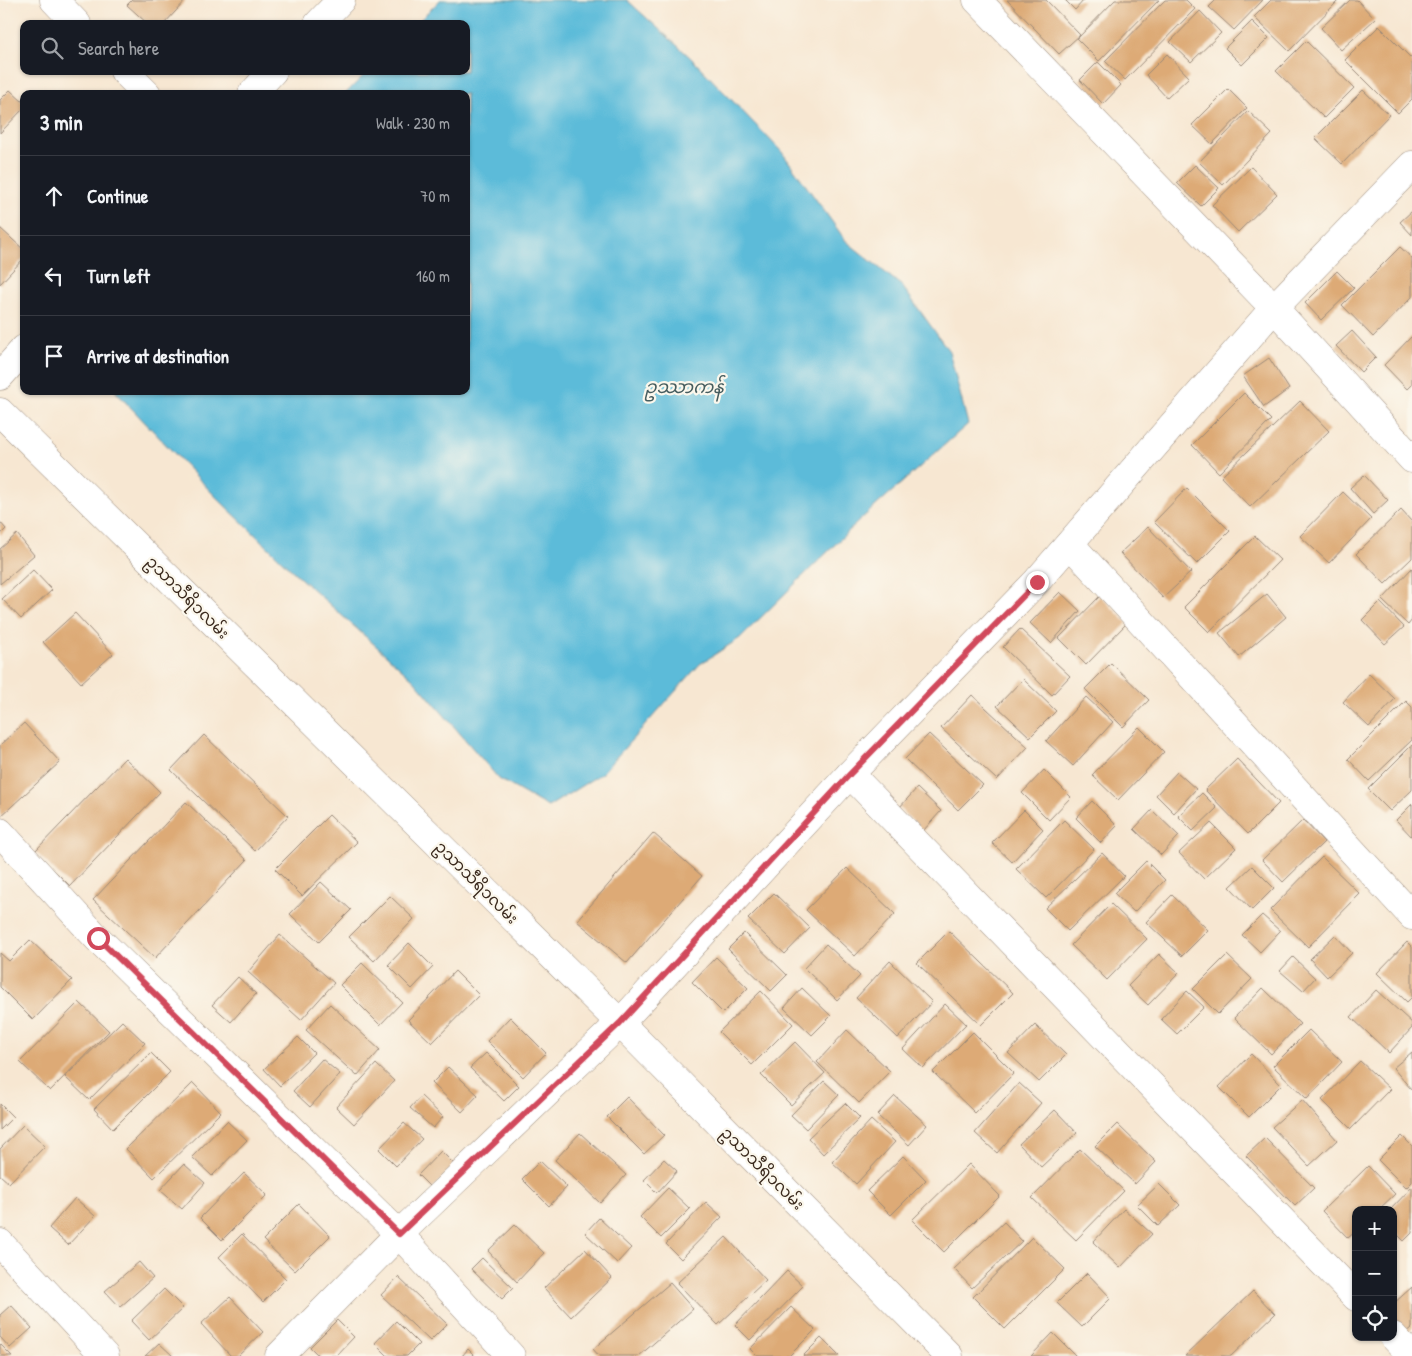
<!DOCTYPE html>
<html lang="en">
<head>
<meta charset="utf-8">
<style>
	body { margin:0; font-family:"Patrick Hand","Noto Sans Myanmar",sans-serif; background:#20242c; color:#f1f3f6 }
	.controls { position:absolute; right:15px; bottom:15px; display:grid; overflow:hidden; border-radius:10px; box-shadow:0 1px 4px #0004 }
	.controls button { width:45px; height:45px; display:grid; place-items:center; padding:0; border:0; border-bottom:1px solid #363941; background:#171b24; color:#f1f3f6; font:25px sans-serif }
	.stop { position:absolute; width:15px; height:15px; margin:-11px; border:4px solid #d1495b; border-radius:50%; background:#fff }
	.stop.end { background:#d1495b; border-color:#fff; box-shadow:0 1px 5px #0008 }
	.list { margin:0; padding:0; list-style:none }
	h2 { display:flex; justify-content:space-between; align-items:center; height:65px; margin:0; padding:0 20px; font-size:21px }
	h2 small { font-size:16px; font-weight:400; color:#9ea1a6 }
	.list li { display:grid; grid-template-columns:32px 1fr auto; gap:15px; align-items:center; box-sizing:border-box; height:80px; padding:0 20px; border-top:1px solid #363941 }
	.list b { display:block; font-size:19px; white-space:nowrap }
	.list em { font-size:16px; font-style:normal; color:#9ea1a6 }
	.icon { flex:none; width:28px; height:28px; fill:none; stroke:currentColor; stroke-width:2; stroke-linecap:round; stroke-linejoin:round }
	.map { position:relative; flex:none; width:1412px; height:1356px; overflow:hidden }
	.search { position:absolute; background:#171b24; box-shadow:0 1px 4px #0004; left:20px; top:20px; width:450px; height:55px; display:flex; align-items:center; gap:12px; box-sizing:border-box; padding:0 18px; border-radius:10px; color:#9ea1a6; font-size:19px }
	.panel { position:absolute; background:#171b24; box-shadow:0 1px 4px #0004; left:20px; top:90px; width:450px; height:305px; border-radius:10px }
	.map>svg:first-child { display:block }
</style>
</head>
<body>
<div class="map">
<svg width="1412" height="1356" viewBox="0 0 1412 1356">
	<rect width="100%" height="100%" fill="#fbf7ec"/>
	<filter id="ink" filterUnits="userSpaceOnUse"><feTurbulence type="fractalNoise" baseFrequency=".02" numOctaves="2"/><feDisplacementMap in="SourceGraphic" scale="10" xChannelSelector="R" yChannelSelector="G"/><feConvolveMatrix kernelMatrix="1 2 1 2 8 2 1 2 1" color-interpolation-filters="sRGB"/></filter>
	<filter id="wash" filterUnits="userSpaceOnUse"><feTurbulence type="fractalNoise" baseFrequency=".0096" numOctaves="4" result="noise"/><feDisplacementMap in="SourceGraphic" scale="20" xChannelSelector="R" yChannelSelector="G"/><feGaussianBlur stdDeviation="1.12" result="paint"/><feColorMatrix in="noise" values="0 0 0 0 0 0 0 0 0 0 0 0 0 0 0 0 0 1.4 0 .05"/><feComposite in="paint" operator="in"/></filter>
	<g filter="url(#wash)">
		<rect width="100%" height="100%" fill="#f7e7d2"/>
		<polygon fill="#5bbbd9" stroke="#4b727c" points="440,0 627,0 691,58 781,151 846,241 902,286 949,351 968,424 861,519 740,638 700,664 602,773 548,807 499,779 414,680 299,577 216,497 115,391 466,391 466,94 345,94 368,71 466,71 466,24 416,24"/>
		<g id="blocks">
			<g fill="#ddaa76">
				<polygon points="132,0 186,0 164,24 148,24 127,5"/>
				<polygon points="1007,0 1046,0 1080,35 1059,54"/>
				<polygon points="1065,0 1084,0 1075,10"/>
				<polygon points="1115,0 1159,0 1099,61 1077,39"/>
				<polygon points="1165,0 1186,0 1195,9 1125,80 1105,61"/>
				<polygon points="1216,0 1263,0 1234,30 1209,7"/>
				<polygon points="1271,0 1339,0 1289,51 1254,17"/>
				<polygon points="1350,0 1357,0 1375,19 1341,50 1321,28"/>
				<polygon points="1200,11 1221,33 1191,62 1170,42"/>
				<polygon points="1252,21 1269,38 1242,65 1225,48"/>
				<polygon points="1379,26 1412,59 1412,99 1398,113 1345,60"/>
				<polygon points="1306,41 1354,88 1324,118 1276,71"/>
				<polygon points="1167,54 1189,77 1167,98 1146,75"/>
				<polygon points="1098,62 1121,85 1103,104 1080,80"/>
				<polygon points="1228,89 1247,108 1212,144 1192,125"/>
				<polygon points="10,90 24,103 24,108 0,133 0,100"/>
				<polygon points="1363,90 1389,115 1342,164 1315,138"/>
				<polygon points="1248,111 1272,134 1223,185 1199,162"/>
				<polygon points="1195,165 1219,188 1201,206 1177,183"/>
				<polygon points="1251,167 1277,194 1238,232 1212,205"/>
				<polygon points="1412,211 1412,235 1400,222"/>
				<polygon points="0,228 24,250 24,258 0,284"/>
				<polygon points="1400,247 1412,258 1412,297 1373,337 1342,305"/>
				<polygon points="1337,271 1354,288 1321,320 1305,303"/>
				<polygon points="1352,331 1376,357 1361,372 1336,346"/>
				<polygon points="1412,336 1412,384 1407,389 1384,365"/>
				<polygon points="1269,358 1289,389 1264,407 1243,376"/>
				<polygon points="1244,393 1271,420 1219,473 1192,445"/>
				<polygon points="1300,401 1329,431 1250,507 1221,477"/>
				<polygon points="1364,475 1388,500 1373,514 1350,488"/>
				<polygon points="1187,488 1230,531 1197,564 1154,522"/>
				<polygon points="1343,492 1371,519 1329,563 1300,536"/>
				<polygon points="1401,510 1412,522 1412,558 1385,584 1356,554"/>
				<polygon points="0,522 6,529 0,535"/>
				<polygon points="1148,527 1191,572 1163,598 1120,553"/>
				<polygon points="17,534 34,555 0,584 0,549"/>
				<polygon points="1255,536 1280,560 1209,632 1184,607"/>
				<polygon points="1412,568 1412,620 1408,625 1382,600"/>
				<polygon points="33,570 52,590 21,619 2,599"/>
				<polygon points="1060,592 1080,611 1051,643 1030,623"/>
				<polygon points="1267,594 1286,617 1239,657 1219,633"/>
				<polygon points="1100,596 1127,623 1086,665 1059,638"/>
				<polygon points="1380,602 1404,627 1385,644 1362,620"/>
				<polygon points="75,613 113,654 81,683 43,642"/>
				<polygon points="1020,629 1070,676 1052,695 1003,647"/>
				<polygon points="1111,663 1149,700 1123,727 1085,689"/>
				<polygon points="1369,674 1395,699 1369,727 1343,702"/>
				<polygon points="1023,679 1056,711 1030,737 997,706"/>
				<polygon points="972,695 1028,747 997,780 941,728"/>
				<polygon points="1086,697 1113,722 1073,766 1046,741"/>
				<polygon points="1406,701 1412,707 1412,740 1369,781 1348,759"/>
				<polygon points="24,723 60,762 0,817 0,745"/>
				<polygon points="1139,727 1164,752 1118,800 1092,775"/>
				<polygon points="929,734 983,785 958,810 905,759"/>
				<polygon points="204,735 288,816 255,851 171,770"/>
				<polygon points="1412,745 1412,790 1390,811 1368,789"/>
				<polygon points="125,758 160,792 70,886 35,851"/>
				<polygon points="1237,759 1279,803 1248,834 1205,790"/>
				<polygon points="1044,770 1071,797 1049,820 1022,793"/>
				<polygon points="1177,772 1196,789 1174,813 1156,795"/>
				<polygon points="917,788 941,811 923,831 899,808"/>
				<polygon points="1202,793 1217,808 1193,831 1178,816"/>
				<polygon points="1092,801 1117,826 1101,843 1076,818"/>
				<polygon points="186,802 247,860 155,958 93,900"/>
				<polygon points="1412,804 1412,837 1396,820"/>
				<polygon points="1024,810 1043,829 1012,862 992,843"/>
				<polygon points="1152,810 1179,836 1161,855 1134,829"/>
				<polygon points="329,815 357,842 302,896 275,869"/>
				<polygon points="1064,820 1094,849 1046,898 1016,869"/>
				<polygon points="1303,820 1324,842 1283,882 1262,860"/>
				<polygon points="1211,823 1236,848 1204,879 1179,853"/>
				<polygon points="653,833 702,876 627,963 577,921"/>
				<polygon points="1102,853 1124,876 1068,931 1045,908"/>
				<polygon points="1322,857 1360,894 1308,947 1270,910"/>
				<polygon points="1146,861 1165,880 1134,912 1114,893"/>
				<polygon points="1252,866 1274,888 1252,910 1230,887"/>
				<polygon points="847,868 895,914 855,956 806,910"/>
				<polygon points="321,882 351,910 319,942 290,914"/>
				<polygon points="774,893 810,928 785,954 748,919"/>
				<polygon points="1172,895 1208,930 1182,956 1146,922"/>
				<polygon points="390,896 414,919 374,961 349,937"/>
				<polygon points="1111,904 1147,939 1107,980 1071,945"/>
				<polygon points="1262,915 1280,931 1260,952 1242,935"/>
				<polygon points="949,931 1013,993 981,1025 917,963"/>
				<polygon points="744,933 787,975 771,991 728,949"/>
				<polygon points="280,935 334,983 301,1020 248,972"/>
				<polygon points="1335,935 1352,953 1327,977 1310,959"/>
				<polygon points="30,940 72,980 33,1020 0,987 0,953 9,961"/>
				<polygon points="1407,942 1412,947 1412,997 1407,1002 1377,973"/>
				<polygon points="409,943 433,967 412,989 388,965"/>
				<polygon points="826,944 860,976 837,1000 804,968"/>
				<polygon points="1159,954 1179,973 1148,1005 1128,986"/>
				<polygon points="1227,955 1252,979 1218,1014 1193,989"/>
				<polygon points="716,957 748,988 723,1013 692,982"/>
				<polygon points="1293,957 1315,978 1303,991 1280,971"/>
				<polygon points="890,961 932,1002 898,1038 856,998"/>
				<polygon points="362,963 402,1002 380,1025 340,985"/>
				<polygon points="455,971 479,995 432,1043 408,1020"/>
				<polygon points="238,977 256,994 231,1022 212,1005"/>
				<polygon points="802,988 831,1016 812,1035 784,1008"/>
				<polygon points="1263,988 1300,1024 1271,1054 1234,1018"/>
				<polygon points="1376,990 1412,1023 1412,1028 1389,1053 1351,1017"/>
				<polygon points="761,991 793,1024 752,1065 719,1032"/>
				<polygon points="1187,991 1204,1007 1177,1034 1161,1019"/>
				<polygon points="79,1002 109,1031 50,1091 20,1062"/>
				<polygon points="330,1004 380,1050 357,1076 306,1030"/>
				<polygon points="945,1004 966,1024 923,1068 903,1049"/>
				<polygon points="510,1017 546,1053 523,1077 487,1041"/>
				<polygon points="122,1021 145,1043 89,1100 65,1077"/>
				<polygon points="1035,1025 1066,1055 1039,1082 1008,1053"/>
				<polygon points="847,1030 890,1071 859,1103 817,1062"/>
				<polygon points="1309,1030 1342,1062 1307,1099 1273,1066"/>
				<polygon points="973,1032 1014,1073 975,1113 933,1072"/>
				<polygon points="298,1037 314,1053 280,1086 264,1069"/>
				<polygon points="795,1042 825,1073 791,1105 761,1075"/>
				<polygon points="1412,1052 1412,1088 1411,1089 1393,1068"/>
				<polygon points="151,1053 170,1072 113,1129 94,1109"/>
				<polygon points="486,1053 519,1086 504,1101 470,1068"/>
				<polygon points="1251,1054 1281,1085 1249,1117 1219,1087"/>
				<polygon points="322,1059 340,1074 310,1107 293,1091"/>
				<polygon points="1360,1061 1390,1089 1351,1129 1322,1100"/>
				<polygon points="376,1064 394,1081 354,1124 336,1107"/>
				<polygon points="448,1067 478,1095 462,1112 432,1083"/>
				<polygon points="824,1081 839,1095 806,1129 791,1115"/>
				<polygon points="193,1083 221,1112 154,1178 126,1149"/>
				<polygon points="1019,1083 1041,1103 997,1153 975,1133"/>
				<polygon points="421,1096 443,1117 433,1128 410,1108"/>
				<polygon points="895,1096 927,1125 909,1145 877,1115"/>
				<polygon points="627,1097 664,1135 644,1154 607,1117"/>
				<polygon points="1302,1100 1337,1140 1309,1166 1272,1127"/>
				<polygon points="845,1103 860,1118 823,1154 808,1138"/>
				<polygon points="0,1104 13,1117 0,1130"/>
				<polygon points="1055,1110 1077,1133 1041,1167 1019,1144"/>
				<polygon points="871,1120 895,1142 856,1184 832,1162"/>
				<polygon points="227,1121 247,1140 212,1176 192,1157"/>
				<polygon points="404,1123 422,1139 396,1166 379,1149"/>
				<polygon points="1117,1124 1156,1162 1135,1184 1095,1146"/>
				<polygon points="23,1125 45,1146 9,1183 0,1175 0,1149"/>
				<polygon points="580,1133 626,1175 600,1203 555,1160"/>
				<polygon points="1402,1136 1412,1146 1412,1182 1406,1188 1378,1160"/>
				<polygon points="1265,1138 1314,1188 1295,1206 1246,1156"/>
				<polygon points="1080,1149 1124,1191 1076,1240 1032,1198"/>
				<polygon points="441,1151 455,1165 432,1189 418,1175"/>
				<polygon points="903,1156 926,1180 891,1215 867,1191"/>
				<polygon points="664,1159 677,1171 657,1193 644,1180"/>
				<polygon points="540,1161 567,1187 549,1206 522,1179"/>
				<polygon points="184,1164 205,1183 182,1209 160,1190"/>
				<polygon points="969,1164 1000,1196 944,1252 912,1220"/>
				<polygon points="1368,1166 1395,1194 1378,1210 1356,1210 1356,1231 1348,1238 1322,1211"/>
				<polygon points="244,1173 267,1195 222,1240 200,1218"/>
				<polygon points="1159,1184 1180,1205 1158,1226 1137,1205"/>
				<polygon points="1412,1187 1412,1233 1404,1241 1393,1230 1393,1210 1390,1210"/>
				<polygon points="668,1188 690,1209 661,1238 640,1217"/>
				<polygon points="75,1198 95,1216 68,1245 49,1228"/>
				<polygon points="706,1202 722,1217 681,1259 666,1244"/>
				<polygon points="299,1204 330,1236 295,1271 263,1240"/>
				<polygon points="1124,1209 1152,1234 1120,1268 1093,1242"/>
				<polygon points="599,1218 631,1248 617,1263 585,1233"/>
				<polygon points="1004,1222 1022,1241 972,1288 954,1269"/>
				<polygon points="515,1225 544,1253 517,1282 488,1251"/>
				<polygon points="242,1234 286,1279 263,1302 219,1257"/>
				<polygon points="726,1237 766,1280 718,1325 677,1283"/>
				<polygon points="1032,1237 1065,1269 1005,1329 973,1297"/>
				<polygon points="585,1249 612,1278 571,1317 544,1288"/>
				<polygon points="482,1258 513,1288 502,1299 471,1269"/>
				<polygon points="139,1262 153,1278 120,1307 105,1291"/>
				<polygon points="787,1271 803,1286 750,1340 735,1325"/>
				<polygon points="1087,1273 1111,1298 1082,1327 1057,1303"/>
				<polygon points="398,1277 447,1324 430,1341 381,1295"/>
				<polygon points="670,1283 693,1309 639,1356 599,1356 593,1349"/>
				<polygon points="1412,1287 1412,1328 1406,1333 1393,1318 1393,1304"/>
				<polygon points="164,1289 183,1308 149,1340 131,1321"/>
				<polygon points="1253,1291 1275,1314 1231,1356 1185,1356"/>
				<polygon points="230,1297 263,1332 238,1356 231,1356 201,1324"/>
				<polygon points="11,1305 32,1328 10,1348 0,1337 0,1315"/>
				<polygon points="791,1307 815,1330 789,1356 757,1356 750,1349"/>
				<polygon points="337,1320 354,1337 336,1356 319,1356 310,1347"/>
				<polygon points="396,1321 419,1344 407,1356 388,1356 375,1343"/>
				<polygon points="1053,1333 1076,1356 1031,1356"/>
				<polygon points="821,1338 839,1356 803,1356"/>
				<polygon points="159,1343 173,1356 145,1356"/>
				<polygon points="0,1344 12,1356 0,1356"/>
				<polygon points="468,1349 475,1356 462,1356"/>
			</g>
		</g>
	</g>
	<g filter="url(#ink)">
		<use href="#blocks" fill-opacity="0" stroke="#998878" stroke-width="1"/>
		<g fill="none" stroke-linecap="round" stroke-linejoin="round">
			<defs>
				<g id="minor">
					<polyline points="54,0 77,24"/>
					<polyline points="977,0 1274,308 1412,459"/>
					<polyline points="318,24 341,0"/>
					<polyline points="124,71 147,94"/>
					<polyline points="252,94 273,71"/>
					<polyline points="0,376 24,349"/>
					<polyline points="0,412 620,1023 949,1356"/>
					<polyline points="1070,544 1412,916"/>
					<polyline points="850,774 1356,1297"/>
					<polyline points="0,832 98,939 399,1234 511,1356"/>
					<polyline points="0,1243 105,1356"/>
					<polyline points="1393,1336 1412,1356"/>
					<polyline points="279,1356 399,1234 620,1023 850,774 1037,581 1274,308 1412,165"/>
				</g>
			</defs>
			<use href="#minor" stroke="#998878" stroke-width="29"/>
			<use href="#minor" stroke="#fff" stroke-width="28"/>
		</g>
	</g>
	<g fill="none" stroke-linecap="round" stroke-linejoin="round" filter="url(#ink)">
		<polyline stroke="#d1495b" stroke-width="6" points="98,938 399,1234 620,1023 850,774 1037,582"/>
	</g>
	<g text-anchor="middle" dominant-baseline="central" stroke-width="4.5" stroke-linejoin="round" paint-order="stroke">
		<g font-size="16" fill="#3b2a1e" stroke="#fbf7ec">
			<text transform="translate(188 597) rotate(45)">ဥသာသီရိ၁လမ်း</text>
			<text transform="translate(477 882) rotate(45)">ဥသာသီရိ၁လမ်း</text>
			<text transform="translate(763 1168) rotate(45)">ဥသာသီရိ၁လမ်း</text>
		</g>
		<g font-size="18" font-style="italic" fill="#465d5f" stroke="#fbf7ec">
			<text x="684" y="386">ဥဿာကန်</text>
		</g>
	</g>
</svg>
<div class="controls">
<button>+</button>
<button>−</button>
<button><svg class="icon" aria-label="locate" viewBox="0 0 24 24"><circle cx="12" cy="12" r="6"/><path d="M12 2v4M12 18v4M2 12h4M18 12h4"/></svg></button>
</div>
<div class="stop" style="left:98px;top:938px"></div>
<div class="stop end" style="left:1037px;top:582px"></div>
<div class="search"><svg class="icon" aria-label="search" viewBox="0 0 24 24"><circle cx="10" cy="10" r="6"/><path d="M15 15l6 6"/></svg>Search here</div>
<section class="panel">
<h2>3 min<small>Walk · 230 m</small></h2>
<ul class="list">
<li><svg class="icon" aria-label="ahead" viewBox="0 0 24 24"><path d="M12 20V5M6 11l6-6 6 6"/></svg><div><b>Continue</b></div><em>70 m</em></li>
<li><svg class="icon" aria-label="left" viewBox="0 0 24 24"><path d="M17 20v-9H6M10 6l-5 5 5 5"/></svg><div><b>Turn left</b></div><em>160 m</em></li>
<li><svg class="icon" aria-label="arrive" viewBox="0 0 24 24"><path d="M6 21V4h12l-3 4 3 4H6"/></svg><div><b>Arrive at destination</b></div></li>
</ul>
</section>
</div>
</body>
</html>
